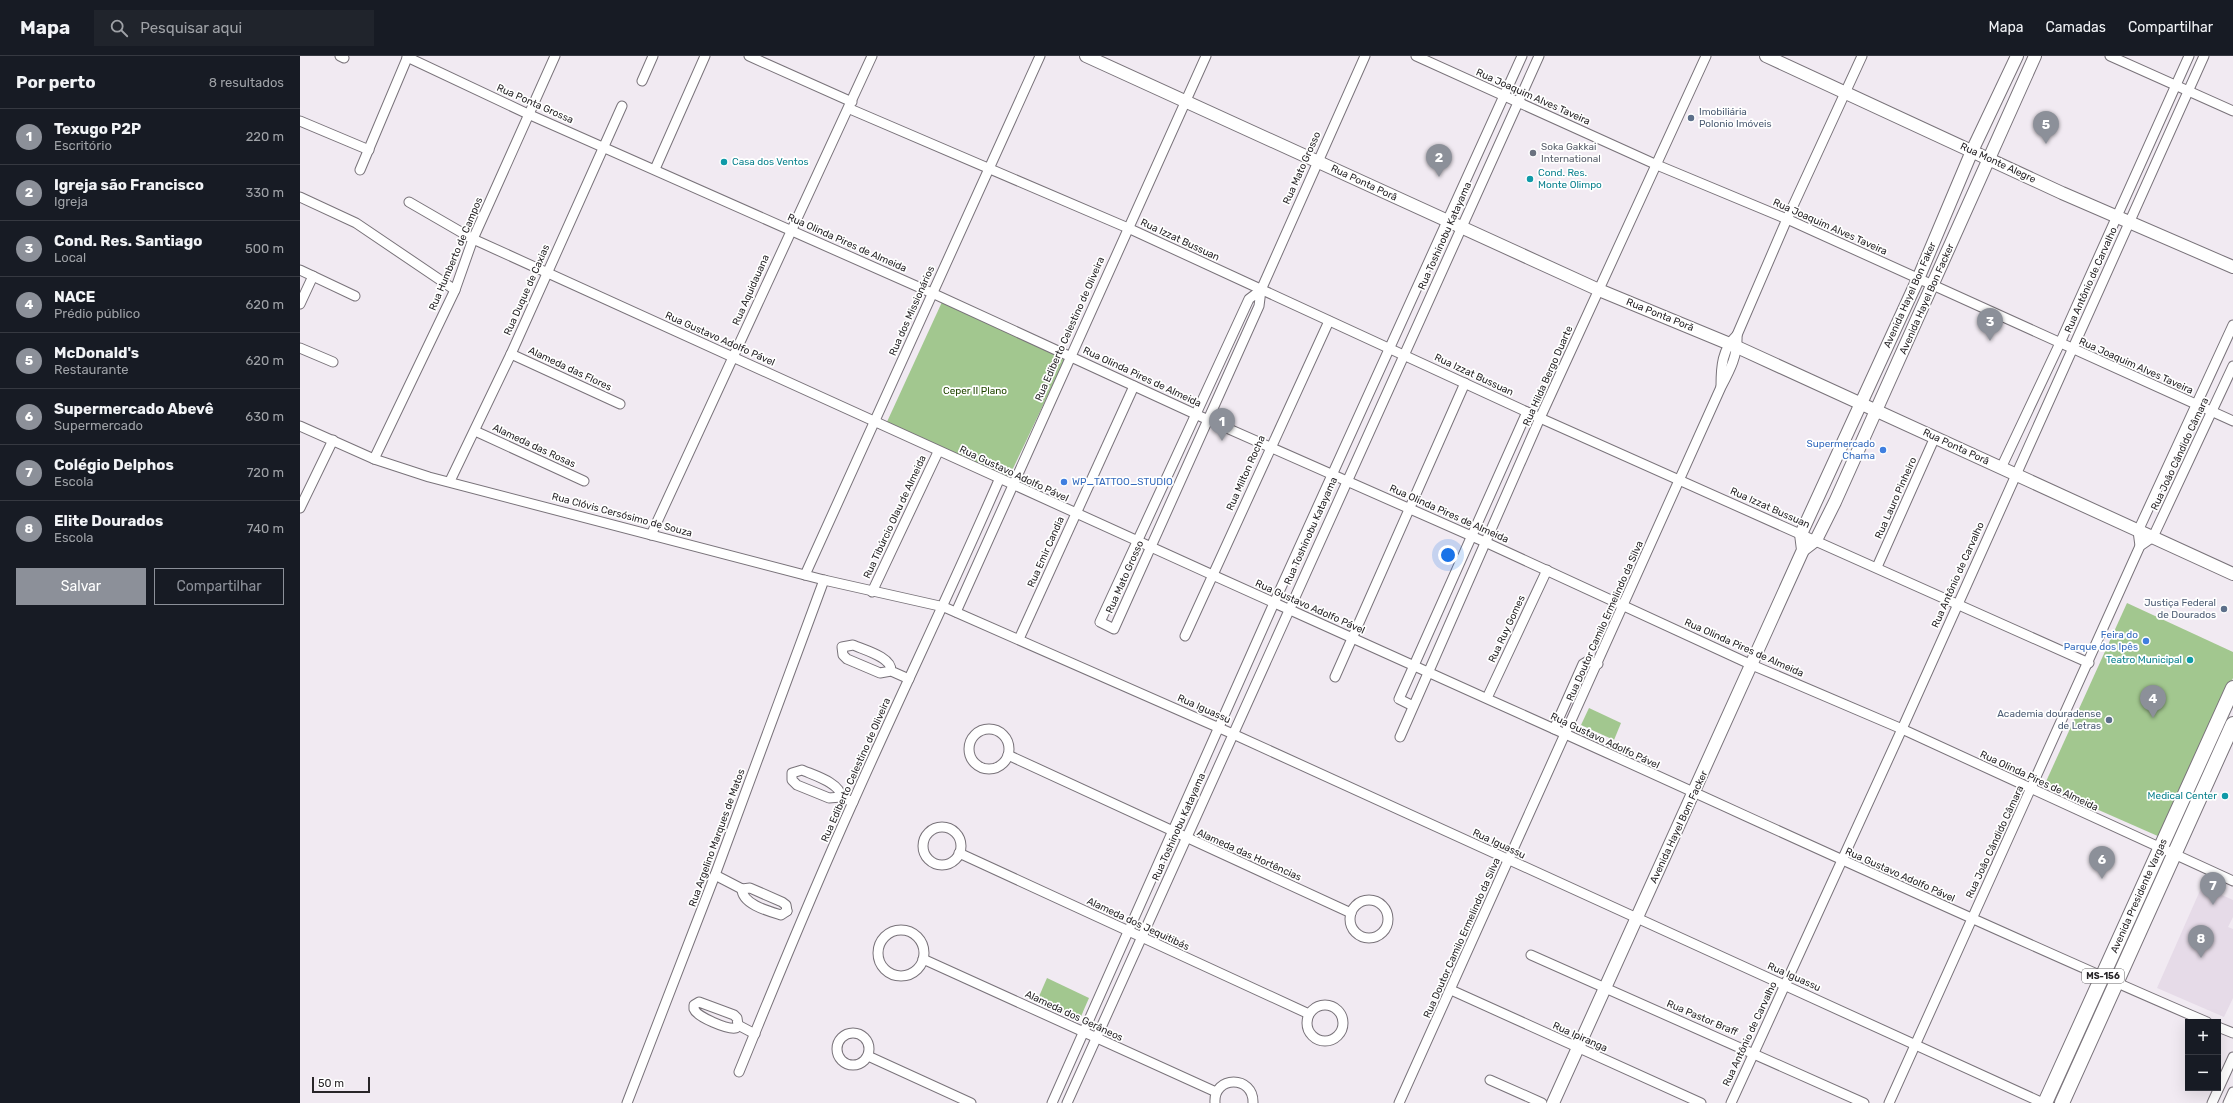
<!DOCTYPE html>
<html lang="pt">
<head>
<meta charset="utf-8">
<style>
	body { margin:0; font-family:Rubik,sans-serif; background:#20242c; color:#f1f3f6 }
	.controls { position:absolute; right:12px; bottom:12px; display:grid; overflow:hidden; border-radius:0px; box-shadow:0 4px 16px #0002 }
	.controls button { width:36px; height:36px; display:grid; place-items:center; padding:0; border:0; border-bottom:1px solid #363941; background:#171b24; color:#f1f3f6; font:20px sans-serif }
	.scale { position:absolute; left:12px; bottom:10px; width:58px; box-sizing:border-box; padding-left:4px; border:2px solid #282528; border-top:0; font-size:11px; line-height:14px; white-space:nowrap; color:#282528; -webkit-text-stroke:3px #fff; paint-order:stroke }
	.you { position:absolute; left:1148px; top:499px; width:14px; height:14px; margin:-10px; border:3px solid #fff; border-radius:50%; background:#1a73e8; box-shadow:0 0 0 6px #1a73e833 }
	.badge { display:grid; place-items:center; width:26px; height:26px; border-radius:50%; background:#8c9099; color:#fff; font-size:13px; font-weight:700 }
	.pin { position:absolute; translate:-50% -33px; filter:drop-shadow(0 1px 2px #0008) }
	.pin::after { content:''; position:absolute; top:21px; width:14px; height:12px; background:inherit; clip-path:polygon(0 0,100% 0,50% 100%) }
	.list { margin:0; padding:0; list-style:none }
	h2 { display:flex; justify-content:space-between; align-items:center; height:52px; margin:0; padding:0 16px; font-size:17px }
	h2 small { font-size:13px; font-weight:400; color:#9ea1a6 }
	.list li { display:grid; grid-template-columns:26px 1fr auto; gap:12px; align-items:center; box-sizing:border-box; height:56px; padding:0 16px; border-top:1px solid #363941 }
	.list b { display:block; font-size:15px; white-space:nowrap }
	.list p { margin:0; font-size:13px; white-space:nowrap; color:#9ea1a6 }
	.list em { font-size:13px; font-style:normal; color:#9ea1a6 }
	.actions { display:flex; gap:8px; padding:12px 16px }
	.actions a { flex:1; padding:9px 0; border:1px solid #8c9099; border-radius:0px; text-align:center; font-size:14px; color:#8c9099 }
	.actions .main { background:#8c9099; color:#fff }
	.icon { flex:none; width:22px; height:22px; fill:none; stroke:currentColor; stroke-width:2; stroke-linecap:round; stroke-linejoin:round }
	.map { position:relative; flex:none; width:1933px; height:1047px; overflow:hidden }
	header { display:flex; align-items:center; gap:24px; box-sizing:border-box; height:56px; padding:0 20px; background:#171b24; border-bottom:1px solid #363941 }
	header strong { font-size:19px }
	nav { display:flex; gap:22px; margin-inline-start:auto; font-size:14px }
	.search { width:280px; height:36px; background:#20242c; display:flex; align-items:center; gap:10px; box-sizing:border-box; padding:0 14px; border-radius:0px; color:#9ea1a6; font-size:15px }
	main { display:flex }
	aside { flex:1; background:#171b24 }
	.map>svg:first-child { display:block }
</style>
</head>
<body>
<header>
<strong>Mapa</strong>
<div class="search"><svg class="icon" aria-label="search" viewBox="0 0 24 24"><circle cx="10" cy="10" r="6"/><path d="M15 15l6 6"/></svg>Pesquisar aqui</div>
<nav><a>Mapa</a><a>Camadas</a><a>Compartilhar</a></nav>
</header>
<main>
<aside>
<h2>Por perto<small>8 resultados</small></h2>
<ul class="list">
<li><span class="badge">1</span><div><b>Texugo P2P</b><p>Escritório</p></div><em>220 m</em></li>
<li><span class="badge">2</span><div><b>Igreja são Francisco</b><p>Igreja</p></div><em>330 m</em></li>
<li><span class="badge">3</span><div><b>Cond. Res. Santiago</b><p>Local</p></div><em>500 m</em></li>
<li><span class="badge">4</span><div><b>NACE</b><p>Prédio público</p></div><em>620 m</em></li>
<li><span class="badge">5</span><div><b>McDonald's</b><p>Restaurante</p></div><em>620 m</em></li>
<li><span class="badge">6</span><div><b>Supermercado Abevê</b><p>Supermercado</p></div><em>630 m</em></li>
<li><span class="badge">7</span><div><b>Colégio Delphos</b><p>Escola</p></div><em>720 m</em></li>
<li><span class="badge">8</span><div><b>Elite Dourados</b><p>Escola</p></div><em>740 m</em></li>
</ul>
<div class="actions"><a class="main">Salvar</a><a>Compartilhar</a></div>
</aside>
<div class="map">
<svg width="1933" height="1047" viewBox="0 0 1933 1047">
	<rect width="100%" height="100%" fill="#f1eaf2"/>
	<polygon fill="#e6dbe8" points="1902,830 1933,844 1933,861 1928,871 1933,873 1933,942 1924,961 1857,932"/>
	<g fill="#a2c78f">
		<polygon points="642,246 765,303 708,423 586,368"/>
		<polygon points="1827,547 1933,596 1933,622 1860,781 1744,730"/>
		<polygon points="1289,652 1321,667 1314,684 1281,669"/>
		<polygon points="747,922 789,942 779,965 737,945"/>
	</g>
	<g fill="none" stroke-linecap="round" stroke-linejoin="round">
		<defs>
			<g id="street">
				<polyline points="40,0 44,2"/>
				<polyline points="449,0 552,46"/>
				<polyline points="1116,0 1357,109 1487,163 1933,365"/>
				<polyline points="1810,0 1933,55"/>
				<polyline points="107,1 228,58 632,237 895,358 1185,486 1452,609 1602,673 1933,825"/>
				<polyline points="342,25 353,0"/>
				<polyline points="550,53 828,172 1240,362 1789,607"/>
				<polyline points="0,65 69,94"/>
				<polyline points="355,113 405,0"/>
				<polyline points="60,114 108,0"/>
				<polyline points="0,141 56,167 155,234"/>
				<path d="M109 146 173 183C513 338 852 492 1192 645 1431 752 1667 863 1907 966"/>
				<polyline points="0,214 55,240"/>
				<polyline points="961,234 949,243 800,566 814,573 959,250 961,234 1065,0"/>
				<polyline points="0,248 13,220"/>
				<polyline points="0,292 33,306"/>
				<polyline points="211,298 320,348"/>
				<path d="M1421 330C1421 311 1422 293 1437 279L1487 163 1562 0"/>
				<polyline points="0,370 74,403 129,421 524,524 644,551 933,678 1743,1047"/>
				<polyline points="175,375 284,425"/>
				<polyline points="74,403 155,234 173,183 255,0"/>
				<polyline points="1701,412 1760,287 1889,0"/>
				<polyline points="150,425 211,298 322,50"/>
				<polyline points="0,452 33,384"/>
				<polyline points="351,479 572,0"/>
				<polyline points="1840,490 1838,475 1933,269"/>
				<polyline points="1577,511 1635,381"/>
				<polyline points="505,519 740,0"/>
				<polyline points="572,536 638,396"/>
				<polyline points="656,556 906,0"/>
				<polyline points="885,580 1029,265"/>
				<polyline points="719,583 834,330"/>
				<path d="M591 615C592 601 564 594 553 589L542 591 543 599 547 603 580 617 591 615 609 623"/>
				<polyline points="1035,621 1165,327"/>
				<polyline points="1187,642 1247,514"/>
				<polyline points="1113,650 1099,643 1227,356"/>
				<circle cx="689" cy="693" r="20"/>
				<polyline points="1254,673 1283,608 1288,605 1298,608"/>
				<polyline points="1100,681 1240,362 1406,0"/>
				<polyline points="708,699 1051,857"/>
				<path d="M541 741C541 727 513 719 502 714L492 717V724L497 729 529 742 541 741 553 746"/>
				<circle cx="642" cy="790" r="19"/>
				<polyline points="659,797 1009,958"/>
				<polyline points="415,819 442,833 450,832 482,846 486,849 487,855"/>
				<path d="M442 833C442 848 468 855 481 859L487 855"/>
				<circle cx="1069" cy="863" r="19"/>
				<circle cx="601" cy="897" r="23"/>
				<polyline points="1231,899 1564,1047"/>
				<polyline points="623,903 916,1036"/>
				<polyline points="1151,934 1401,1047"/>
				<path d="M399 946 434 959 437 962 438 969 436 972C428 974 397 961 394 953V949Z"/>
				<circle cx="1025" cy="967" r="18"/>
				<polyline points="438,969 455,978"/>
				<polyline points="1918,971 1933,977"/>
				<circle cx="553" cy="993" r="16"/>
				<polyline points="568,1000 671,1047"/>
				<path d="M439 1016C476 925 513 835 553 746 601 638 652 532 699 424"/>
				<polyline points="1190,1024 1242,1047"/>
				<polyline points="327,1047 415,819 524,524"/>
				<polyline points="752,1047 974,547 1222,0"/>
				<polyline points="767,1047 1239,0"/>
				<path d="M915 1047C913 1019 954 1019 953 1047"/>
				<path d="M1099 1047 1421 331C1430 314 1438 299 1437 279"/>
				<polyline points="1431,1047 1602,673 1904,0"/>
				<polyline points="1589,1047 1840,490 1853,481 1933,310"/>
				<polyline points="1912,1047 1933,1001"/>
				<polyline points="1928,1047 1933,1036"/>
			</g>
			<g id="secondary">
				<polyline points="786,0 1299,234 1437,291 1933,518"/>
				<polyline points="1466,0 1762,137 1933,211"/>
				<polyline points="1503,494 1516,484 1535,446 1735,0"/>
				<polyline points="1253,1047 1503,494 1501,478 1618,223 1672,95 1717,0"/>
			</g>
			<g id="primary">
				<polyline points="1745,1047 1933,632"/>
				<polyline points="1762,1047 1933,668"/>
			</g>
		</defs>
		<use href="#street" stroke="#79737a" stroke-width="11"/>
		<use href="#secondary" stroke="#79737a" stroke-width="14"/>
		<use href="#primary" stroke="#79737a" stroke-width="16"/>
		<use href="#street" stroke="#fff" stroke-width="9"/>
		<use href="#secondary" stroke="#fff" stroke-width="12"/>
		<use href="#primary" stroke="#fff" stroke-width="14"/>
	</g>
	<g fill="#5c6f8a" stroke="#fff" stroke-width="1.5">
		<circle cx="1391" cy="62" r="4"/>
		<circle cx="1924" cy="553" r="4"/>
		<circle cx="1809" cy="664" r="4"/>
	</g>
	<circle fill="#6b7280" stroke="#fff" stroke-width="1.5" cx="1233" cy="97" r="4"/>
	<g fill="#0f9aa8" stroke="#fff" stroke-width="1.5">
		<circle cx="424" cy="106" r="4"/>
		<circle cx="1230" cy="123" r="4"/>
		<circle cx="1890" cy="604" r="4"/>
		<circle cx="1925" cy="740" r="4"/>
	</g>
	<g fill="#3f7fe0" stroke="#fff" stroke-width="1.5">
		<circle cx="1583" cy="394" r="4"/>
		<circle cx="764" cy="426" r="4"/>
		<circle cx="1846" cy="585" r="4"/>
	</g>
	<g text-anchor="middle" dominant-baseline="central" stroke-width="3.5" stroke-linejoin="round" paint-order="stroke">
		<rect fill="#fff" stroke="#686668" stroke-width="1" x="1782" y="913" width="42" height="14" rx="3"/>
		<g font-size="9" font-weight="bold" fill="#282528">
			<text x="1803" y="920">MS-156</text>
		</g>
		<g font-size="10" fill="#282528" stroke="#fff">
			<text transform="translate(1233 41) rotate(24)">Rua Joaquim Alves Taveira</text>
			<text transform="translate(235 48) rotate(24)">Rua Ponta Grossa</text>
			<text transform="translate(1698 107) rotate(25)">Rua Monte Alegre</text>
			<text transform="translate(1002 112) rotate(-66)">Rua Mato Grosso</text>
			<text transform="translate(1064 127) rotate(25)">Rua Ponta Porã</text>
			<text transform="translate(1530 171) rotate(24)">Rua Joaquim Alves Taveira</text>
			<text transform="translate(1145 180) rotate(-66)">Rua Toshinobu Katayama</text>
			<text transform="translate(880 184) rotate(25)">Rua Izzat Bussuan</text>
			<text transform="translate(547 187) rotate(24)">Rua Olinda Pires de Almeida</text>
			<text transform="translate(156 198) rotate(-67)">Rua Humberto de Campos</text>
			<text transform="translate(1791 224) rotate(-66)">Rua Antônio de Carvalho</text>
			<text transform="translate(227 234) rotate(-66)">Rua Duque de Caxias</text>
			<text transform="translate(451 234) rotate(-66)">Rua Aquidauana</text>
			<text transform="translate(1610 239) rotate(-66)">Avenida Hayel Bon Faker</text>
			<text transform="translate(1627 243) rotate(-66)">Avenida Hayel Bon Facker</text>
			<text transform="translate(612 255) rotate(-66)">Rua dos Missionários</text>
			<text transform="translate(1360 259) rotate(22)">Rua Ponta Porã</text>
			<text transform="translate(770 273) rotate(-66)">Rua Ediberto Celestino de Oliveira</text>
			<text transform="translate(420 283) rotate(24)">Rua Gustavo Adolfo Pável</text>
			<text transform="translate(1836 310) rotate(24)">Rua Joaquim Alves Taveira</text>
			<text transform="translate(270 313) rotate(25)">Alameda das Flores</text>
			<text transform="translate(1174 319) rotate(25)">Rua Izzat Bussuan</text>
			<text transform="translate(1248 320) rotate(-66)">Rua Hilda Bergo Duarte</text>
			<text transform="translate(842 321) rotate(25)">Rua Olinda Pires de Almeida</text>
			<text transform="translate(234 390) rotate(25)">Alameda das Rosas</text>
			<text transform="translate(1656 391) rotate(25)">Rua Ponta Porã</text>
			<text transform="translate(1880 398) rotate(-65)">Rua João Cândido Câmara</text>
			<text transform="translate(946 417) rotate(-66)">Rua Milton Rocha</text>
			<text transform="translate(714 418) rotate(25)">Rua Gustavo Adolfo Pável</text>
			<text transform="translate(1596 442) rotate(-66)">Rua Lauro Pinheiro</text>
			<text transform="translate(1470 452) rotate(24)">Rua Izzat Bussuan</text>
			<text transform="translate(1149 458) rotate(24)">Rua Olinda Pires de Almeida</text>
			<text transform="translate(322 459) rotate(15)">Rua Clóvis Cersósimo de Souza</text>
			<text transform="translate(595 461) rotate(-65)">Rua Tibúrcio Olau de Almeida</text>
			<text transform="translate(1011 475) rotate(-66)">Rua Toshinobu Katayama</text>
			<text transform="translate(746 496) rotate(-66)">Rua Emir Candia</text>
			<text transform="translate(1658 519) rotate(-66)">Rua Antônio de Carvalho</text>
			<text transform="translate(825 521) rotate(-66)">Rua Mato Grosso</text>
			<text transform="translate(1010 551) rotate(24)">Rua Gustavo Adolfo Pável</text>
			<text transform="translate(1305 565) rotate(-66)">Rua Doutor Camilo Ermelindo da Silva</text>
			<text transform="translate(1207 573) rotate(-65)">Rua Ruy Gomes</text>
			<text transform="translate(1444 592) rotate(24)">Rua Olinda Pires de Almeida</text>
			<text transform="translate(904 653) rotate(24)">Rua Iguassu</text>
			<text transform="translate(1305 685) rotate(25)">Rua Gustavo Adolfo Pável</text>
			<text transform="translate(556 714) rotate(-66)">Rua Ediberto Celestino de Oliveira</text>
			<text transform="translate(1739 725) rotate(25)">Rua Olinda Pires de Almeida</text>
			<text transform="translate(879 771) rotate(-66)">Rua Toshinobu Katayama</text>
			<text transform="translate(1379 771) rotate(-65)">Avenida Hayel Bom Facker</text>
			<text transform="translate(417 782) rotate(-70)">Rua Argelino Marques de Matos</text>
			<text transform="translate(1695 786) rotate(-65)">Rua João Cândido Câmara</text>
			<text transform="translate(1199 788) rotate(25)">Rua Iguassu</text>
			<text transform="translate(949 799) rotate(24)">Alameda das Hortências</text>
			<text transform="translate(1600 819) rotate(24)">Rua Gustavo Adolfo Pável</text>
			<text transform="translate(1839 840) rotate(-66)">Avenida Presidente Vargas</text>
			<text transform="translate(838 868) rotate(25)">Alameda dos Jequitibás</text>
			<text transform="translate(1162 882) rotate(-66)">Rua Doutor Camilo Ermelindo da Silva</text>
			<text transform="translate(1494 921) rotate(24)">Rua Iguassu</text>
			<text transform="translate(774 960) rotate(25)">Alameda dos Gerâneos</text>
			<text transform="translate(1402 962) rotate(23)">Rua Pastor Braff</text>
			<text transform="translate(1450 978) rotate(-65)">Rua Antônio de Carvalho</text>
			<text transform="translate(1280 981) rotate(24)">Rua Ipiranga</text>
		</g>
		<g font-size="10" fill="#4e5e75" stroke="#fff" text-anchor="end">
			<text x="1399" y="56" text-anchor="start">Imobiliária<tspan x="1399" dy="12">Polonio Imóveis</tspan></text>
			<text x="1916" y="547">Justiça Federal<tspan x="1916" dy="12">de Dourados</tspan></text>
			<text x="1801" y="658">Academia douradense<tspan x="1801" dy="12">de Letras</tspan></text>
		</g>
		<g font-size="10" fill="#5b616d" stroke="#fff" text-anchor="start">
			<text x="1241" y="91">Soka Gakkai<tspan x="1241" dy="12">International</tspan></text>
		</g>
		<g font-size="10" fill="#0d838f" stroke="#fff" text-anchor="start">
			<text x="432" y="106">Casa dos Ventos</text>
			<text x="1238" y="117">Cond. Res.<tspan x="1238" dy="12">Monte Olimpo</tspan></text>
			<text x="1882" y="604" text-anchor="end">Teatro Municipal</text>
			<text x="1917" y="740" text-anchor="end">Medical Center</text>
		</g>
		<g font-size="10" fill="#224701" stroke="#fff">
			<text x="675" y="335">Ceper II Plano</text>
		</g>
		<g font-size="10" fill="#366cbe" stroke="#fff" text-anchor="end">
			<text x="1575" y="388">Supermercado<tspan x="1575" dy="12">Chama</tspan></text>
			<text x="772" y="426" text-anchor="start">WP_TATTOO_STUDIO</text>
			<text x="1838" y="579">Feira do<tspan x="1838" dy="12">Parque dos Ipês</tspan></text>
		</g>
	</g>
</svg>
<div class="controls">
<button>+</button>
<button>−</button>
</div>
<div class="scale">50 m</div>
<div class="you"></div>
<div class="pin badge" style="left:922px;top:385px">1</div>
<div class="pin badge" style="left:1139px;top:121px">2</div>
<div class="pin badge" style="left:1690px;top:285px">3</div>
<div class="pin badge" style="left:1853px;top:662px">4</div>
<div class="pin badge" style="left:1746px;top:88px">5</div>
<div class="pin badge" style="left:1802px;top:823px">6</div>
<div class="pin badge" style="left:1913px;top:849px">7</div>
<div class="pin badge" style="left:1901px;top:902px">8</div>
</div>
</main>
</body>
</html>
